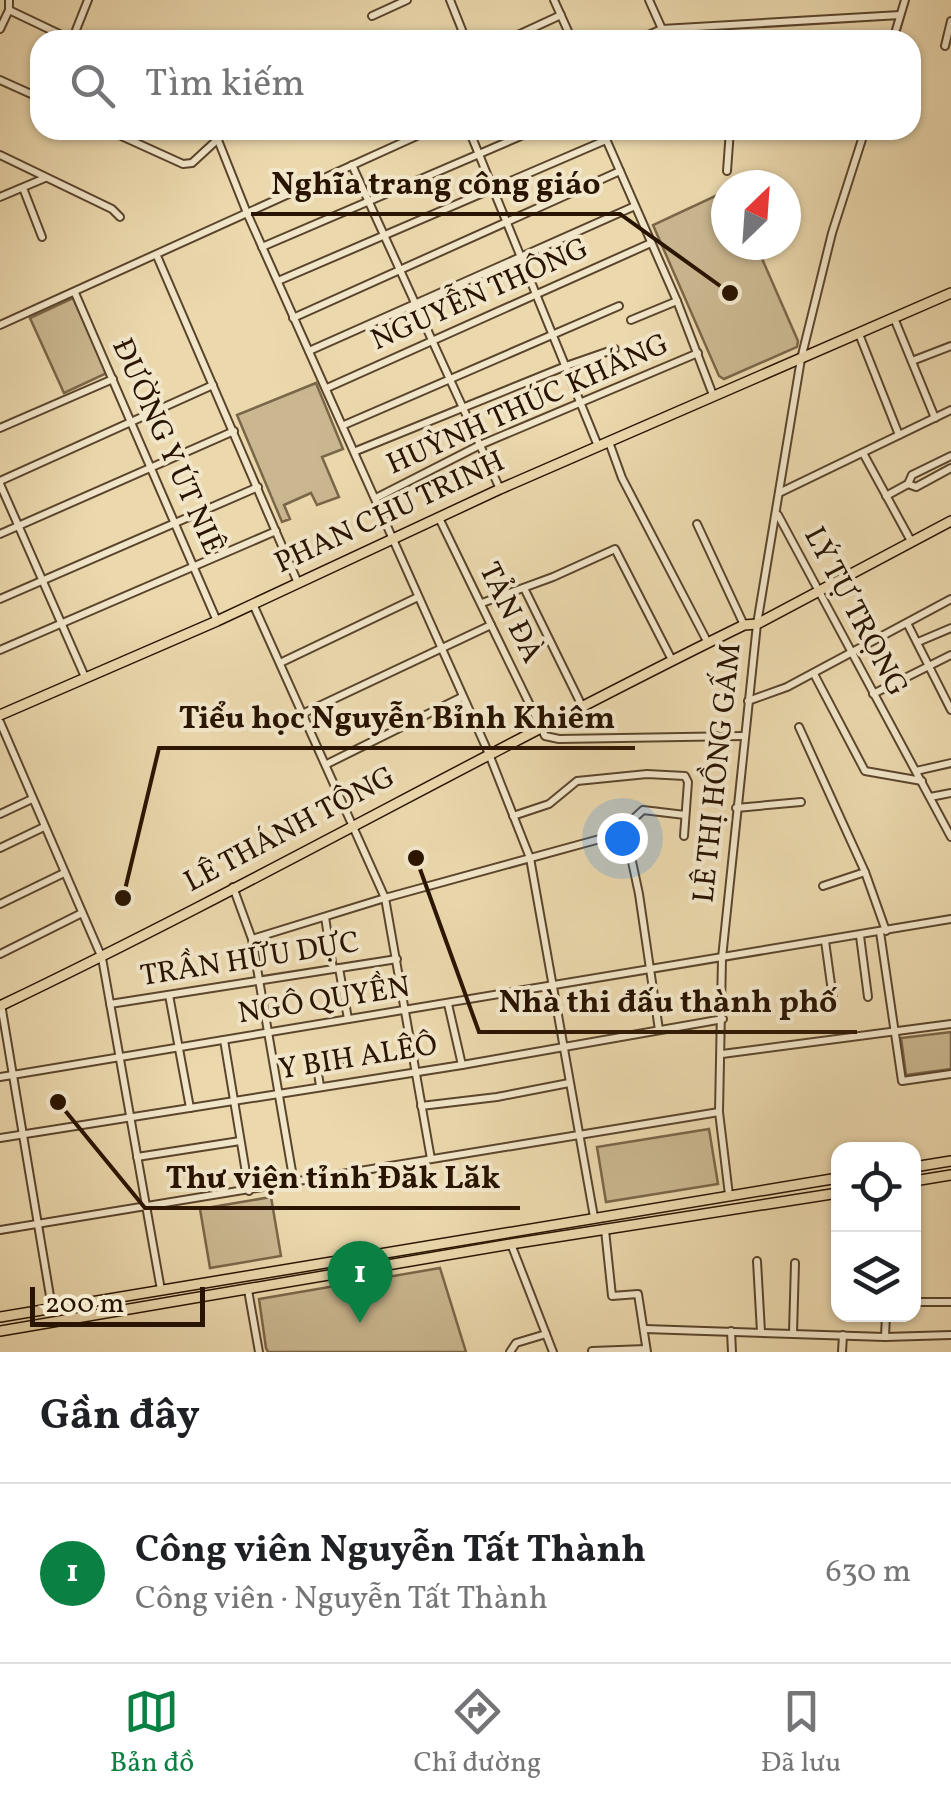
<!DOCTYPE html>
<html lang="vi">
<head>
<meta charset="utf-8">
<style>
	body { margin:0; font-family:Vollkorn,serif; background:#f2f2f2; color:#202124 }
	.controls { position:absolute; right:30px; bottom:30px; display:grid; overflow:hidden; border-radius:20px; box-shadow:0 2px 8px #0004 }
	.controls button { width:90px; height:90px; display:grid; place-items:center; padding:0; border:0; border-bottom:2px solid #e0e0e0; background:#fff; color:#202124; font:50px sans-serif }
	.compass { position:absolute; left:711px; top:170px; width:90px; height:90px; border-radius:50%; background:#fff; box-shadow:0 2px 8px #0004; rotate:25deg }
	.scale { position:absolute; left:30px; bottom:25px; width:175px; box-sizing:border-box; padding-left:10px; border:5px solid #291401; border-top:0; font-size:28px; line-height:35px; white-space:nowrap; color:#291401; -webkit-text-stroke:8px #f2e6ca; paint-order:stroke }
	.you { position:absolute; left:622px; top:838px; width:35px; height:35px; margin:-25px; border:8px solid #fff; border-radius:50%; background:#1a73e8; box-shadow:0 0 0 15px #1a73e833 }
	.badge { display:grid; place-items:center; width:65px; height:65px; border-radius:50%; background:#0b8043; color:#fff; font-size:32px; font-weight:700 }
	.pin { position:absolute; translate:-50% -82px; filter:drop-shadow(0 2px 5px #0008) }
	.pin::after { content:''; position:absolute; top:52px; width:35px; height:30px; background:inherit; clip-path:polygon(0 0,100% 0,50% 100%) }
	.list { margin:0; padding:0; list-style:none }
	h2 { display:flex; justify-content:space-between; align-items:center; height:130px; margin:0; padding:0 40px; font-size:42px }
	h2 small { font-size:32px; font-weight:400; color:#757577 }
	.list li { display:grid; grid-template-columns:65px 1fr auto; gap:30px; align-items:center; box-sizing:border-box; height:180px; padding:0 40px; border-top:2px solid #e0e0e0 }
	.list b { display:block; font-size:38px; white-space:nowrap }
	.list p { margin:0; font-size:32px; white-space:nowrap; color:#757577 }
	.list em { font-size:32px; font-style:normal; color:#757577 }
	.icon { flex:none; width:55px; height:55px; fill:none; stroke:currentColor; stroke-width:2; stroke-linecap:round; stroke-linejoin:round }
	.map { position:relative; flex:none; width:951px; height:1352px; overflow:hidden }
	.search { position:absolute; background:#fff; box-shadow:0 2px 8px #0004; left:30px; right:30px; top:30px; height:110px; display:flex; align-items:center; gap:25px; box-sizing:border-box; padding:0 35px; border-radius:30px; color:#757577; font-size:38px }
	.sheet { height:310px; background:#fff }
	nav { display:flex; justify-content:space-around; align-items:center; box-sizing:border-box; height:140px; border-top:2px solid #e0e0e0; background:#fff; font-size:28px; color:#757577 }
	nav a { display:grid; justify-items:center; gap:5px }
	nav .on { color:#0b8043 }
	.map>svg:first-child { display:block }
</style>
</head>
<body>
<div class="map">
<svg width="951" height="1352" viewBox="0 0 951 1352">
	<rect width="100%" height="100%" fill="#ebd8ad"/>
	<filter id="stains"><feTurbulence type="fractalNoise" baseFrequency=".002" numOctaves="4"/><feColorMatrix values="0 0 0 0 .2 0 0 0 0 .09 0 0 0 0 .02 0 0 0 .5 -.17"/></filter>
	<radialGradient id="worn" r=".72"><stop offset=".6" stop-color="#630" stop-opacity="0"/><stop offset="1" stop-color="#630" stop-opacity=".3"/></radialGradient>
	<g fill="#cab790" stroke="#7a6648" stroke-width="2.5">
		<polygon points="726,191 726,245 756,245 798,341 797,347 724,379 719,376 653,225"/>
		<polygon points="73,298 107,373 64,393 30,318"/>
		<polygon points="316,383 343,449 322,457 339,497 317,505 311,493 284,505 290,519 282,522 237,415"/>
		<polygon points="951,1032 951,1069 906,1075 901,1038"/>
		<polygon points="709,1129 718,1184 606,1202 597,1147"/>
		<polygon points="271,1197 281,1256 210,1268 200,1209"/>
		<polygon points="440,1268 466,1352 268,1352 266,1348 259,1299"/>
	</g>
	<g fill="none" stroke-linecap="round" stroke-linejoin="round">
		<defs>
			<g id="minor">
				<polyline points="450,0 466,40"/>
				<polyline points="554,0 572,40"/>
				<polyline points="649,0 662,29"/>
				<polyline points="9,10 72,40 88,0"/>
				<polyline points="372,16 407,0"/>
				<polyline points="0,29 9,10 9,0"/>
				<polyline points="507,40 561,15"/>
				<polyline points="636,40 662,29 900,15"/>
				<polyline points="893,40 905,0"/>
				<polyline points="945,46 951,21"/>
				<polyline points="0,80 40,98"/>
				<polyline points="108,130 183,164 192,163 218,139"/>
				<polyline points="214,130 247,213 489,754 530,858 594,1217"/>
				<polyline points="469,130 598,446"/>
				<polyline points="602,130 677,301 713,395"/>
				<polyline points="0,155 112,209 120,217"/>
				<polyline points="352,165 500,489"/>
				<polyline points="727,171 730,130"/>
				<polyline points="23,188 42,237"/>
				<polyline points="0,197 45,178"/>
				<polyline points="262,247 535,130"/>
				<polyline points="157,256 298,583"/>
				<polyline points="278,281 606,140"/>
				<polyline points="75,293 217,621"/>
				<polyline points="293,318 620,171"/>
				<polyline points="894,318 935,418"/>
				<polyline points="631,320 677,301"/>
				<polyline points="0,325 430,130"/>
				<polyline points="859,334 899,435"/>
				<polyline points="309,351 635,206"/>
				<polyline points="912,361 951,346"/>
				<polyline points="327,388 651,243"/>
				<polyline points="344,425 619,306"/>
				<polyline points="0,428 113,379"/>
				<polyline points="609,442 622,478 708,643"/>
				<polyline points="356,451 566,366 615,349"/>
				<polyline points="863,453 911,541"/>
				<polyline points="0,481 213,385"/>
				<polyline points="0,484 85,677"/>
				<polyline points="908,484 916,487 951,468"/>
				<polyline points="781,492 951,410"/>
				<polyline points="886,496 908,484 912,475 951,456"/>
				<polyline points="376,498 480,445 698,353"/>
				<polyline points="778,515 951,837"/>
				<polyline points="439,518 545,736 559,739 743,736"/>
				<polyline points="697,524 744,625"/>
				<polyline points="0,534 234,431"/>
				<polyline points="524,588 582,706"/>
				<polyline points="0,599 258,487"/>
				<polyline points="482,603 553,577 615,549 672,660"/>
				<polyline points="253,604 385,898 431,1159"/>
				<polyline points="907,623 951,710"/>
				<polyline points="918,642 951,628"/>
				<polyline points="0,650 276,531"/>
				<polyline points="280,663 418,597"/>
				<polyline points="814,674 865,771 922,781"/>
				<polyline points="873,694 951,655"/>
				<polyline points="748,701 787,687 951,599"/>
				<polyline points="302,714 491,625"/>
				<polyline points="0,722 102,958 161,1290"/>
				<polyline points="799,727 865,872 886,931"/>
				<polyline points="327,764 462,697"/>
				<polyline points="916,771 951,763"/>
				<polyline points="930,797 951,793"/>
				<polyline points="736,808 801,802"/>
				<polyline points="0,814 32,799"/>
				<polyline points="513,816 549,804 577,781 647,774 685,776 688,782 684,836"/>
				<polyline points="625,829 639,894 659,1030"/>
				<polyline points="615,836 643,810 685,815"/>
				<polyline points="0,848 44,827"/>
				<polyline points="823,886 865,872"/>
				<polyline points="233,887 252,939 294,1183"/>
				<polyline points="0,904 64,873"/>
				<polyline points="325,917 333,969"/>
				<polyline points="880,932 902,1081 951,1074"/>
				<polyline points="860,936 868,997"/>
				<polyline points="252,939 385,898 607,837 615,836 629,843"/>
				<polyline points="825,941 834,1006"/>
				<polyline points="0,954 82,913"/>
				<polyline points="339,968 348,1019"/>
				<polyline points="169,995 190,1108"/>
				<polyline points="1,1004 52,1308"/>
				<polyline points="110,1004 397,959"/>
				<polyline points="448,1004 462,1065"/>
				<polyline points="224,1040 249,1191"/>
				<polyline points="722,1054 951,1024"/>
				<polyline points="0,1077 951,919"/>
				<polyline points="320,1086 317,1067 339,1063"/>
				<polyline points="421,1106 497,1097 569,1083"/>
				<polyline points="0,1138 462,1065 723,1019"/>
				<polyline points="137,1157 240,1141"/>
				<polyline points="729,1195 719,1112 722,958 757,624 801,359 832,233 865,130"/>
				<polyline points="0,1230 719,1112"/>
				<polyline points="605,1230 612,1296 638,1294 647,1352"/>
				<polyline points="511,1244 553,1352"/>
				<polyline points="757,1261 761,1332"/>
				<polyline points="248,1290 259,1352"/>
				<polyline points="916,1302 951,1302"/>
				<polyline points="645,1329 885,1337 951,1335"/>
				<polyline points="731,1331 732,1352"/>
				<polyline points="793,1333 795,1263"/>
				<polyline points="885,1337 886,1314"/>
				<polyline points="592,1351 646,1349"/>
				<polyline points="510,1352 516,1343 546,1334"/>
				<polyline points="842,1352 843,1335"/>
			</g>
			<g id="major">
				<polyline points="0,715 217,621 500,489 951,293"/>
				<path d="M0 1006C251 886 494 747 744 625L757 624 951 521"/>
				<polyline points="914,1167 951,1161"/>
				<polyline points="914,1181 951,1175"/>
				<polyline points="0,1317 838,1178"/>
				<polyline points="0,1331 511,1244 838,1193"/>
			</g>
		</defs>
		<use href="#minor" stroke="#5a452c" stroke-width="10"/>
		<use href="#major" stroke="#291401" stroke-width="12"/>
		<use href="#minor" stroke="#f2e6ca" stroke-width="6"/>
		<use href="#major" stroke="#ebd8ad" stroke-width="9"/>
	</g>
	<g text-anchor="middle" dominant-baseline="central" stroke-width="8" stroke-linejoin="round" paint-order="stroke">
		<g font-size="30" fill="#291401" stroke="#f2e6ca">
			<text transform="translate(480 295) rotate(-24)">NGUYỄN THÔNG</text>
			<text transform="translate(528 405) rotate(-24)">HUỲNH THÚC KHÁNG</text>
			<text transform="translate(167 447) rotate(66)">ĐƯỜNG Y ÚT NIÊ</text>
			<text transform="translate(390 513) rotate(-25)">PHAN CHU TRINH</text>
			<text transform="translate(855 612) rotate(62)">LÝ TỰ TRỌNG</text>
			<text transform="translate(510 613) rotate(64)">TẢN ĐÀ</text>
			<text transform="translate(718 773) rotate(-84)">LÊ THỊ HỒNG GẤM</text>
			<text transform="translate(290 830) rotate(-28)">LÊ THÁNH TÔNG</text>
			<text transform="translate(250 960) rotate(-9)">TRẦN HỮU DỰC</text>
			<text transform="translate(324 1001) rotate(-9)">NGÔ QUYỀN</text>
			<text transform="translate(358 1058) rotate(-9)">Y BIH ALÊÔ</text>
		</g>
	</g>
	<path fill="none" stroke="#291401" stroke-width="4" d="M730 293L620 214H251M123 898L159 748H635M416 858L479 1032H857M58 1102L145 1208H520"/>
	<g fill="#291401" stroke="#f2e6ca" stroke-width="4">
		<circle cx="730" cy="293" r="10"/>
		<circle cx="123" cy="898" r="10"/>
		<circle cx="416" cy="858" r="10"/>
		<circle cx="58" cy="1102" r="10"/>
	</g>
	<g font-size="32" text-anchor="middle" font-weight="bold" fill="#291401" stroke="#f2e6ca" stroke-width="8" stroke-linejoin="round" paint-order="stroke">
		<text x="436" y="194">Nghĩa trang công giáo</text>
		<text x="397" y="728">Tiểu học Nguyễn Bỉnh Khiêm</text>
		<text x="668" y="1012">Nhà thi đấu thành phố</text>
		<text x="333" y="1188">Thư viện tỉnh Đăk Lăk</text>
	</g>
	<rect width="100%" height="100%" filter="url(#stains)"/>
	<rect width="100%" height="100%" fill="url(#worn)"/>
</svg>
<div class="controls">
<button><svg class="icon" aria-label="locate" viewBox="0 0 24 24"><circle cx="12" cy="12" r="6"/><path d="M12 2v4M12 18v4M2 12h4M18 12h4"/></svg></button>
<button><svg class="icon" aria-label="layers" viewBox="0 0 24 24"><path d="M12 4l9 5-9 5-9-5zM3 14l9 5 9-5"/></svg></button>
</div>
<svg class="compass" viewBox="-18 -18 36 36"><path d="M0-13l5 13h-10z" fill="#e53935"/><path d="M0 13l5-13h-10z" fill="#757577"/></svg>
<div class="scale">200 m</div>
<div class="you"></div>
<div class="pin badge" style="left:360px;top:1323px">1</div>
<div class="search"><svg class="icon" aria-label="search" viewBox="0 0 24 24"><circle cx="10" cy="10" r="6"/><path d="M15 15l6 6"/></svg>Tìm kiếm</div>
</div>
<section class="sheet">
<h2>Gần đây<small></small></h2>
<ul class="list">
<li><span class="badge">1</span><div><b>Công viên Nguyễn Tất Thành</b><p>Công viên · Nguyễn Tất Thành</p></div><em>630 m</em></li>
</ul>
</section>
<nav>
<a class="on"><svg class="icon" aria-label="map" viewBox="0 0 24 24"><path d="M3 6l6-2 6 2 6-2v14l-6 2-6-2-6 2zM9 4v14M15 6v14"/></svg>Bản đồ</a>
<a><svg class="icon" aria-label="directions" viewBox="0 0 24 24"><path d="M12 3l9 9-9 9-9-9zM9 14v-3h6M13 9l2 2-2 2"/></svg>Chỉ đường</a>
<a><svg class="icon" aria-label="saved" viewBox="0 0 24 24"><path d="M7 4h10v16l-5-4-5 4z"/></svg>Đã lưu</a>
</nav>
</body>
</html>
